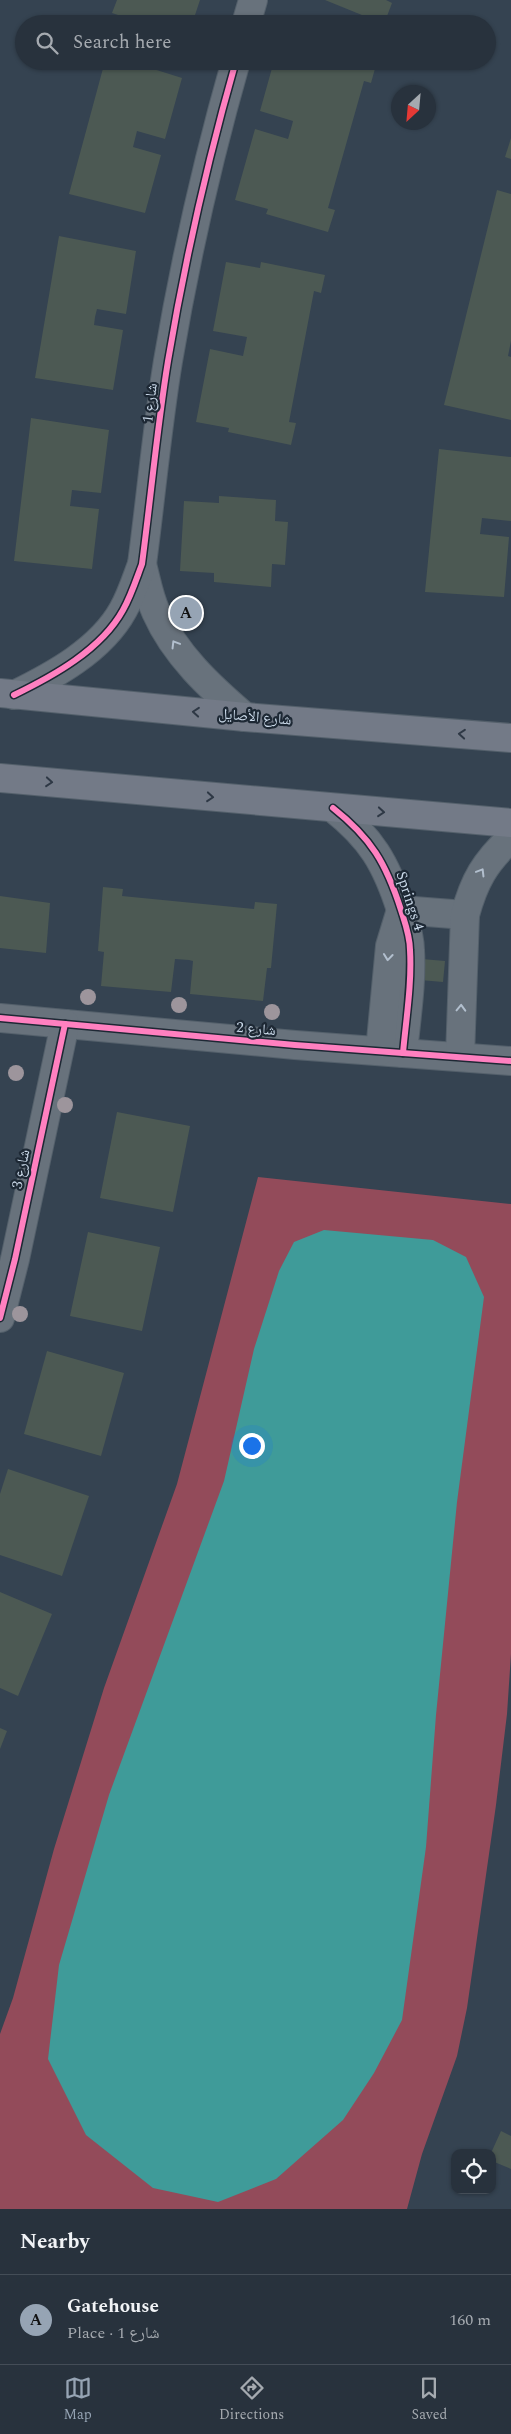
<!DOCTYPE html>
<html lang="en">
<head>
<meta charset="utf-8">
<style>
	body { margin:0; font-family:Spectral,"Noto Naskh Arabic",serif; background:#343e48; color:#f1f3f6 }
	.controls { position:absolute; right:15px; bottom:15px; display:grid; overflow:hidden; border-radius:10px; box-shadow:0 1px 4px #0004 }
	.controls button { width:45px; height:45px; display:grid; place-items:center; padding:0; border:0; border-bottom:1px solid #444d57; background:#28323d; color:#f1f3f6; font:25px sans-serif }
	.compass { position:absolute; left:391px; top:85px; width:45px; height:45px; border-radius:50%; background:#28323d; box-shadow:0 1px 4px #0004; rotate:206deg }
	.you { position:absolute; left:251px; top:1445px; width:18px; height:18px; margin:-12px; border:4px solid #fff; border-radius:50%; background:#1a73e8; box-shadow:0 0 0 8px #1a73e833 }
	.badge { display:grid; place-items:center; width:32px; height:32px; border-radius:50%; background:#96a4b4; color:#111; font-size:16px; font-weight:700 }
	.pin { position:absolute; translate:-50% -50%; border:2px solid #fff; box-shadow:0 1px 5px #0006 }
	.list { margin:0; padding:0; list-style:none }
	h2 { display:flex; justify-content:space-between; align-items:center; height:65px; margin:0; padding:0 20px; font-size:21px }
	h2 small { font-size:16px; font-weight:400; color:#a5aab0 }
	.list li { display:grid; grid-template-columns:32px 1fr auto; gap:15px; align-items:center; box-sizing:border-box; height:90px; padding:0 20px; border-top:1px solid #444d57 }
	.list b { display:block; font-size:19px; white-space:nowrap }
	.list p { margin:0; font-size:16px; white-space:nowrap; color:#a5aab0 }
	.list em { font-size:16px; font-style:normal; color:#a5aab0 }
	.icon { flex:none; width:28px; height:28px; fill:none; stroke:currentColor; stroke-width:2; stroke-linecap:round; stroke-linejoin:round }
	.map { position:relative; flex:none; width:511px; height:2209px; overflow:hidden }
	.search { position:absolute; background:#28323d; box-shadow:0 1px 4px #0004; left:15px; right:15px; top:15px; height:55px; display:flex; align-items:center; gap:12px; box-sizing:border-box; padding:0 18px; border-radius:28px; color:#a5aab0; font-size:19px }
	.sheet { height:155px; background:#28323d }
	nav { display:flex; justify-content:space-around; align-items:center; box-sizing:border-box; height:70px; border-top:1px solid #444d57; background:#28323d; font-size:14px; color:#a5aab0 }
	nav a { display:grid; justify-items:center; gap:2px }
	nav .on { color:#96a4b4 }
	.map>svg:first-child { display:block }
</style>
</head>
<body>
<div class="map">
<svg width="511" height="2209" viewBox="0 0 511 2209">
	<rect width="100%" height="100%" fill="#354351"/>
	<polygon fill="#934b5a" points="258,1177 511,1204 511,1654 507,1714 496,1805 467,2008 457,2056 422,2154 407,2209 0,2209 0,2034 13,1998 54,1849 104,1688 177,1484"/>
	<polygon fill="#3f9b99" points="324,1230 433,1240 466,1257 484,1297 457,1502 436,1715 426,1847 402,2020 374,2073 343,2120 276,2179 218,2202 153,2188 86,2135 48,2059 59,1965 109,1795 224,1481 254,1349 279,1271 294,1242"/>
	<g fill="#4c5953">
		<polygon points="117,0 200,0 192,24 142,23 112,13"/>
		<polygon points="325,0 386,0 392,3 384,24"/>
		<polygon points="105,61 128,61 182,78 165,139 137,131 133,147 161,155 145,213 69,194"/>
		<polygon points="274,61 365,61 376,65 371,83 364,81 328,208 335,210 328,232 266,214 268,209 235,200 255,129 288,139 292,125 293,121 260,111"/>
		<polygon points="511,138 511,159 505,157"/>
		<polygon points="497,190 511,194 511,341 508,356 511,357 511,420 444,405"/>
		<polygon points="59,236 136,251 126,314 97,309 95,317 94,325 123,330 113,390 35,378"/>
		<polygon points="226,262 260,268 261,262 325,275 321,293 314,291 289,422 296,423 291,445 228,432 229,428 196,422 210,349 243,356 247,337 213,331"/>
		<polygon points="31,418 109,430 101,493 72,490 70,506 99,509 92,569 14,561"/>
		<polygon points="439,449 511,457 511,521 482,518 480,534 509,537 504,597 425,592"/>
		<polygon points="219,496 276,500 275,521 288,522 285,565 272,564 271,587 214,582 214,573 180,571 184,501 219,503"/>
		<polygon points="193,599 200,618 179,627 171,607"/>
		<polygon points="103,887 123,889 122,896 254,909 255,902 277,904 271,968 267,968 263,1001 190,994 193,961 189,960 175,959 171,992 101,986 104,952 98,951"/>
		<polygon points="0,896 50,903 46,953 0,948"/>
		<polygon points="422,959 445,961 443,982 420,980"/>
		<polygon points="117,1112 190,1126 173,1212 100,1198"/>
		<polygon points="88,1232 160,1247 142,1331 70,1316"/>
		<polygon points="47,1351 124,1373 101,1456 24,1434"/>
		<polygon points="8,1469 89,1496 62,1576 0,1555 0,1494"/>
		<polygon points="0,1592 52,1614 18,1696 0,1688"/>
		<polygon points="0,1728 7,1731 0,1749"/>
		<polygon points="501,2131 511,2136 511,2169 492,2161 491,2153"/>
	</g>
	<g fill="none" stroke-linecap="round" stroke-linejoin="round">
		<defs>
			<g id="minor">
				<polyline points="246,24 253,0"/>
				<path d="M142 564C146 579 149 597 156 612 175 655 210 687 245 717"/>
				<path d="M14 695C53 676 101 650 123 610 131 596 136 580 142 564 151 496 157 428 168 361 185 260 208 159 236 61"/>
				<path d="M333 808C371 838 386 863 401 910 405 923 410 936 410 950 412 984 406 1019 403 1053"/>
				<polyline points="401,910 465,915"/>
				<polyline points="0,1018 295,1045 511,1061"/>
				<polyline points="380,1051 390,946 401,910"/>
				<path d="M460 1057 465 915C474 881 485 862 511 838"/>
				<polyline points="0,1318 15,1259 65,1024"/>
			</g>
			<g id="secondary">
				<polyline points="0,693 245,717 511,738"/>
				<polyline points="0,778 511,823"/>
			</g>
		</defs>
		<use href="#minor" stroke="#54606b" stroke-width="30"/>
		<use href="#secondary" stroke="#54606b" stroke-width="30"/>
		<use href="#minor" stroke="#68727c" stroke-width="28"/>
		<use href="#secondary" stroke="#737a87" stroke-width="28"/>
		<defs>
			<g id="cycleway">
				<path d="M14 695C53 676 101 650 123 610 131 596 136 580 142 564 151 496 157 428 168 361 185 260 208 159 236 61"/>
				<path d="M333 808C371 838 386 863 401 910 405 923 410 936 410 950 412 984 406 1019 403 1053"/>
				<polyline points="0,1018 295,1045 511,1061"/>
				<polyline points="0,1318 15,1259 65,1024"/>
			</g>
		</defs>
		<use href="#cycleway" stroke="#1d2834" stroke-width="9"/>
		<use href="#cycleway" stroke="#ff80c0" stroke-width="6"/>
	</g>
	<g fill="#9d959c">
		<circle cx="88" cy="997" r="8"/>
		<circle cx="179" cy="1005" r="8"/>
		<circle cx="272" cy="1012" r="8"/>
		<circle cx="16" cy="1073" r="8"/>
		<circle cx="65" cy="1105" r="8"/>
		<circle cx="20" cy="1314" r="8"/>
	</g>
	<defs><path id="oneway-chevron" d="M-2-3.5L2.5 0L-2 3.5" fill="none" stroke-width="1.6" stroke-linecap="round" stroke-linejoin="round" transform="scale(1.25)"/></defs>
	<g stroke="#b2bfce">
		<use href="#oneway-chevron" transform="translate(175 644) rotate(-121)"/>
		<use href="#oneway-chevron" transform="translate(481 872) rotate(-59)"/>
		<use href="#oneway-chevron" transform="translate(388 957) rotate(96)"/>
		<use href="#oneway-chevron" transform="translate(461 1008) rotate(-88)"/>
	</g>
	<g stroke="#2e3845">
		<use href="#oneway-chevron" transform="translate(196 712) rotate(-175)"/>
		<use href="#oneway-chevron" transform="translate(462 734) rotate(-175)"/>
		<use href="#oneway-chevron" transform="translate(49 782) rotate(5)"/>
		<use href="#oneway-chevron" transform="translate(210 797) rotate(5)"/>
		<use href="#oneway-chevron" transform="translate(381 812) rotate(5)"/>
	</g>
	<g text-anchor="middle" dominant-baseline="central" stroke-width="4.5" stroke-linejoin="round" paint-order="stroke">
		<g font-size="15" fill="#cad9e9" stroke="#1d2834">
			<text transform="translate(150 403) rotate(-83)">شارع 1</text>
			<text transform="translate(255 717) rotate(5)">شارع الأصايل</text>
			<text transform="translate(410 901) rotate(72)">Springs 4</text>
			<text transform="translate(256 1029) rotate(5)">شارع 2</text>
			<text transform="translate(21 1169) rotate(-78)">شارع 3</text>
		</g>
	</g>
</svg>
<div class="controls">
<button><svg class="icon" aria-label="locate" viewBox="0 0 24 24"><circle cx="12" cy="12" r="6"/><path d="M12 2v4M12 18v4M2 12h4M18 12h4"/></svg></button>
</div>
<svg class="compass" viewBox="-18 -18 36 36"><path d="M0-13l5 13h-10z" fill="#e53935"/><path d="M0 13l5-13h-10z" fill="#a5aab0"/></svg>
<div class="you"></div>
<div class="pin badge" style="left:186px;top:613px">A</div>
<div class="search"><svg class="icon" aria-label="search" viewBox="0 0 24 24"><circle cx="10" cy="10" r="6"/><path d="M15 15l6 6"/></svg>Search here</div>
</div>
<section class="sheet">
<h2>Nearby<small></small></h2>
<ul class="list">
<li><span class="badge">A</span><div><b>Gatehouse</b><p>Place · شارع 1</p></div><em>160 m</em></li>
</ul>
</section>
<nav>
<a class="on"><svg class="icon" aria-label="map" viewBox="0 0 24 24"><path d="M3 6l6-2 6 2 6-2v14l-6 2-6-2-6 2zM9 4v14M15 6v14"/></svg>Map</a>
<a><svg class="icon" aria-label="directions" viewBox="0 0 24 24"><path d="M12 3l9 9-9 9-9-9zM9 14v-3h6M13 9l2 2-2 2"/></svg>Directions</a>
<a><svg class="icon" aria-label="saved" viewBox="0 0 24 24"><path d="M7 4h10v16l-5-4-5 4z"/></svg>Saved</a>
</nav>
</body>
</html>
